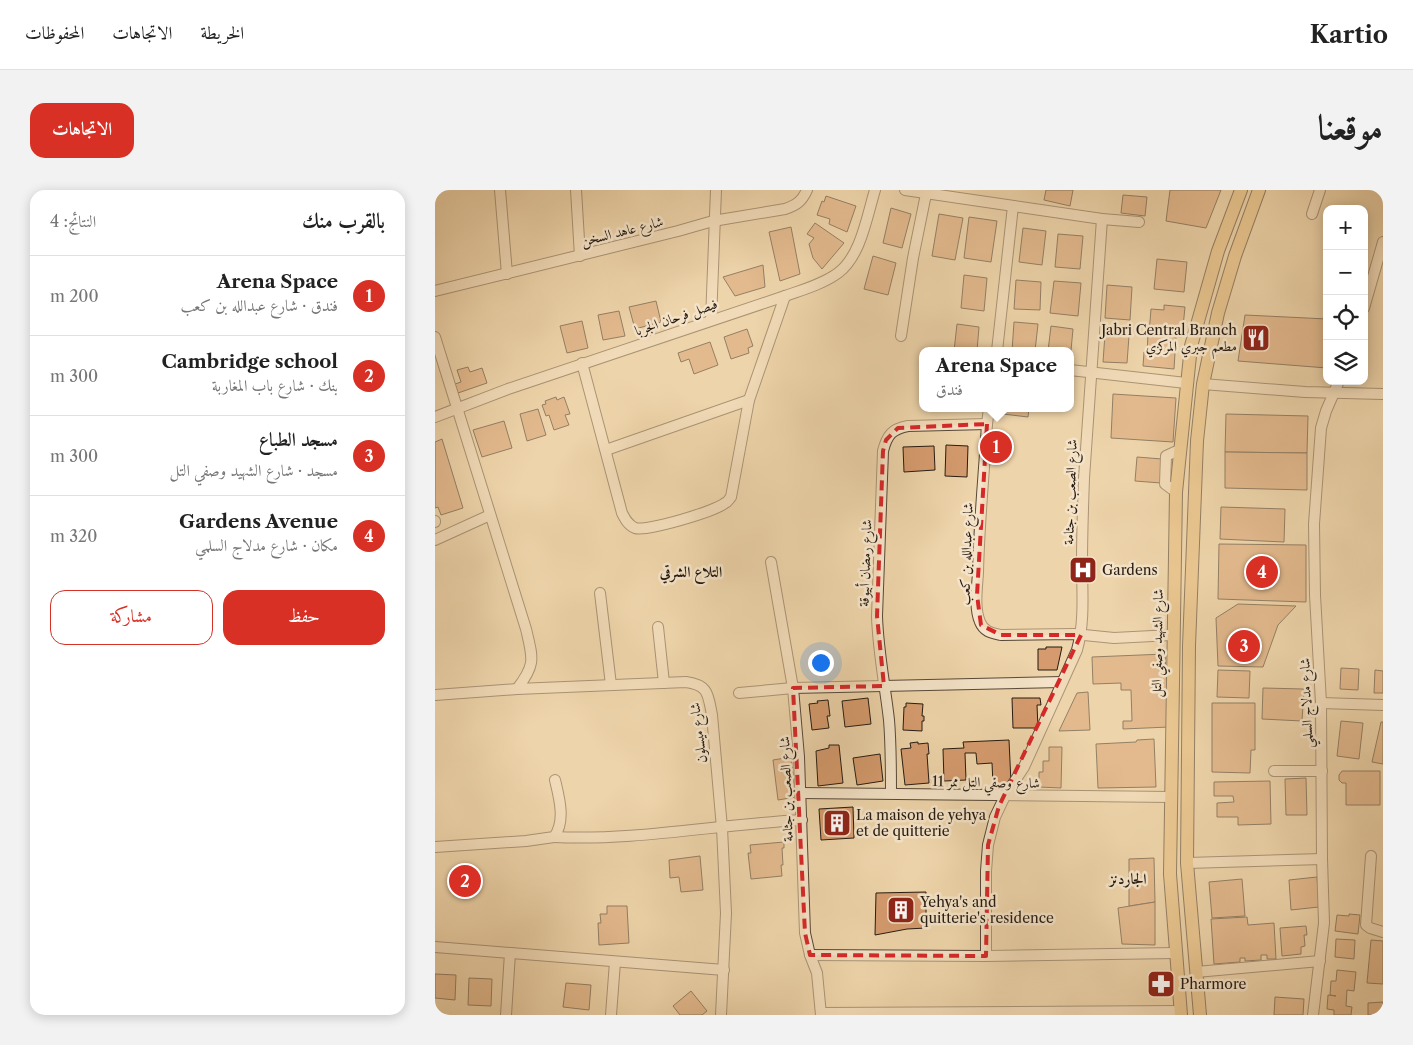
<!DOCTYPE html>
<html lang="ar">
<head>
<meta charset="utf-8">
<style>
	body { margin:0; font-family:"Libre Caslon Text",Amiri,serif; background:#f2f2f2; color:#222; direction:rtl }
	.controls { position:absolute; right:15px; top:15px; display:grid; overflow:hidden; border-radius:10px; box-shadow:0 2px 12px #0003 }
	.controls button { width:45px; height:45px; display:grid; place-items:center; padding:0; border:0; border-bottom:1px solid #e0e0e0; background:#fff; color:#222; font:25px sans-serif }
	.you { position:absolute; left:385px; top:472px; width:18px; height:18px; margin:-12px; border:4px solid #fff; border-radius:50%; background:#1a73e8; box-shadow:0 0 0 8px #1a73e833 }
	.badge { display:grid; place-items:center; width:32px; height:32px; border-radius:50%; background:#d93025; color:#fff; font-size:16px; font-weight:700 }
	.pin { position:absolute; translate:-50% -50%; border:2px solid #fff; box-shadow:0 1px 5px #0006 }
	.popup { position:absolute; left:484px; top:157px; width:155px; height:65px; box-sizing:border-box; display:grid; place-content:center; border-radius:10px; background:#fff; filter:drop-shadow(0 1px 4px #0005); font-size:16px; white-space:nowrap; color:#767676 }
	.popup b { font-size:19px; color:#222 }
	.popup::after { content:''; position:absolute; left:50%; top:100%; margin-left:-10px; border:10px solid transparent; border-top-color:#fff }
	.list { margin:0; padding:0; list-style:none }
	h2 { display:flex; justify-content:space-between; align-items:center; height:65px; margin:0; padding:0 20px; font-size:21px }
	h2 small { font-size:16px; font-weight:400; color:#767676 }
	.list li { display:grid; grid-template-columns:32px 1fr auto; gap:15px; align-items:center; box-sizing:border-box; height:80px; padding:0 20px; border-top:1px solid #e0e0e0 }
	.list b { display:block; font-size:19px; white-space:nowrap }
	.list p { margin:0; font-size:16px; white-space:nowrap; color:#767676 }
	.list em { font-size:16px; font-style:normal; color:#767676 }
	.actions { display:flex; gap:10px; padding:15px 20px }
	.actions a { flex:1; padding:11px 0; border:1px solid #d93025; border-radius:15px; text-align:center; font-size:18px; color:#d93025 }
	.actions .main { background:#d93025; color:#fff }
	.icon { flex:none; width:28px; height:28px; fill:none; stroke:currentColor; stroke-width:2; stroke-linecap:round; stroke-linejoin:round }
	.map { position:relative; flex:none; width:948px; height:825px; overflow:hidden; direction:ltr; border-radius:15px }
	header { display:flex; align-items:center; gap:30px; box-sizing:border-box; height:70px; padding:0 25px; background:#fff; border-bottom:1px solid #e0e0e0 }
	header strong { font-size:24px }
	nav { display:flex; gap:28px; margin-inline-start:auto; font-size:18px }
	.intro { display:flex; align-items:center; justify-content:space-between; box-sizing:border-box; height:120px; padding:0 30px }
	h1 { margin:0; font-size:35px }
	.button { padding:12px 22px; border-radius:15px; background:#d93025; color:#fff; font-size:18px; font-weight:700 }
	main { display:flex; gap:30px; padding:0 30px }
	aside { flex:1; background:#fff; border-radius:15px; box-shadow:0 2px 12px #0003 }
	.map>svg:first-child { display:block }
</style>
</head>
<body>
<header>
<strong>Kartio</strong>
<nav><a>الخريطة</a><a>الاتجاهات</a><a>المحفوظات</a></nav>
</header>
<div class="intro"><h1>موقعنا</h1><a class="button">الاتجاهات</a></div>
<main>
<div class="map">
<svg width="948" height="825" viewBox="0 0 948 825">
	<rect width="100%" height="100%" fill="#eed4aa"/>
	<filter id="stains"><feTurbulence type="fractalNoise" baseFrequency=".004" numOctaves="4"/><feColorMatrix values="0 0 0 0 .2 0 0 0 0 .09 0 0 0 0 .02 0 0 0 .5 -.17"/></filter>
	<radialGradient id="worn" r=".72"><stop offset=".6" stop-color="#630" stop-opacity="0"/><stop offset="1" stop-color="#630" stop-opacity=".3"/></radialGradient>
	<g fill="#d59b6e" stroke="#251a11">
		<polygon points="611,0 638,0 635,16 609,10"/>
		<polygon points="735,0 786,0 771,38 731,31"/>
		<polygon points="688,5 712,7 710,26 686,23"/>
		<polygon points="391,6 421,16 412,42 394,34 395,29 382,25 387,11 389,12"/>
		<polygon points="456,18 476,24 467,58 448,53"/>
		<polygon points="504,24 528,28 520,70 497,66"/>
		<polygon points="534,27 562,31 556,72 529,68"/>
		<polygon points="380,33 409,53 387,79 378,68 374,54 379,48 372,44"/>
		<polygon points="356,37 365,84 345,91 334,42"/>
		<polygon points="588,38 611,41 607,75 584,72"/>
		<polygon points="623,44 648,46 645,79 620,77"/>
		<polygon points="438,66 461,73 453,105 429,99"/>
		<polygon points="722,69 752,72 749,102 719,99"/>
		<polygon points="328,75 330,97 300,106 288,87"/>
		<polygon points="529,85 552,88 549,121 526,118"/>
		<polygon points="581,90 606,92 605,120 579,119"/>
		<polygon points="619,91 646,93 643,126 615,123"/>
		<polygon points="672,95 697,97 695,130 670,128"/>
		<polygon points="221,111 226,132 200,139 194,117"/>
		<polygon points="729,115 750,117 747,147 714,144 716,119 729,120"/>
		<polygon points="184,121 190,146 168,150 163,125"/>
		<polygon points="810,125 892,129 892,178 803,171"/>
		<polygon points="147,131 153,158 132,163 125,136"/>
		<polygon points="579,132 603,134 600,161 577,161"/>
		<polygon points="522,134 544,137 542,161 519,161"/>
		<polygon points="616,136 638,139 635,171 635,161 613,161"/>
		<polygon points="312,139 318,156 313,158 314,163 296,169 289,147"/>
		<polygon points="670,144 694,146 692,173 668,172"/>
		<polygon points="713,144 741,147 739,179 708,176 709,162 712,163"/>
		<polygon points="275,152 283,175 259,184 254,169 246,172 243,163"/>
		<polygon points="33,177 35,182 47,178 52,193 23,203 20,194 26,192 22,180"/>
		<polygon points="678,204 741,208 738,252 676,248"/>
		<polygon points="121,207 122,210 129,207 135,224 130,225 134,235 119,240 114,225 111,226 107,215 111,214 110,211"/>
		<polygon points="569,218 594,218 593,227 568,224"/>
		<polygon points="103,219 111,245 92,251 85,224"/>
		<polygon points="791,224 873,226 872,263 790,262"/>
		<polygon points="69,231 77,258 47,267 38,240"/>
		<polygon points="7,249 28,318 6,325 3,317 0,318 0,252"/>
		<polygon points="511,255 533,256 532,287 510,286"/>
		<polygon points="499,256 500,280 469,282 468,257"/>
		<polygon points="790,262 872,263 872,300 790,298"/>
		<polygon points="702,267 727,269 726,293 700,291"/>
		<polygon points="786,317 850,319 849,352 785,349"/>
		<polygon points="784,354 871,355 871,412 783,409"/>
		<polygon points="803,414 861,416 843,435 828,477 783,476 781,428"/>
		<polygon points="611,457 627,457 622,480 603,480 603,459 611,459"/>
		<polygon points="730,464 734,537 688,539 688,531 697,531 696,500 686,500 686,493 658,494 657,467"/>
		<polygon points="906,478 924,479 923,500 905,499"/>
		<polygon points="783,480 815,481 814,508 782,507"/>
		<polygon points="940,480 948,481 948,503 939,503"/>
		<polygon points="828,498 869,499 867,531 827,529"/>
		<polygon points="653,502 655,540 624,541 642,503"/>
		<polygon points="433,508 436,534 410,537 407,511"/>
		<polygon points="577,508 605,508 606,515 602,515 603,538 578,538"/>
		<polygon points="393,510 395,526 392,526 394,538 377,540 374,514 383,513 382,511"/>
		<polygon points="471,513 488,514 487,526 489,526 489,531 487,531 487,541 468,540 469,517 471,517"/>
		<polygon points="777,513 820,513 820,560 816,560 815,583 777,582"/>
		<polygon points="906,531 928,533 924,569 902,566"/>
		<polygon points="946,532 948,532 948,574 937,572"/>
		<polygon points="719,549 721,597 663,598 661,554 701,552 702,550"/>
		<polygon points="574,550 576,593 558,594 557,573 542,574 541,563 530,563 531,590 509,591 508,559 529,558 528,552"/>
		<polygon points="483,552 483,554 493,553 494,564 492,564 494,593 470,595 466,559 476,558 475,553"/>
		<polygon points="394,555 404,555 408,593 383,596 381,561 394,558"/>
		<polygon points="614,557 627,557 626,598 604,597 604,582 608,582 608,571 614,571"/>
		<polygon points="445,564 448,591 422,595 418,568"/>
		<polygon points="356,567 361,607 343,610 338,570"/>
		<polygon points="907,581 945,581 945,615 911,615 911,593 907,593 904,590 904,585"/>
		<polygon points="871,588 872,625 851,625 850,589"/>
		<polygon points="835,591 836,634 803,635 803,627 782,627 782,613 799,612 798,606 779,606 779,592"/>
		<polygon points="418,617 419,648 386,650 384,619"/>
		<polygon points="349,652 349,658 347,658 348,675 346,675 347,686 316,689 313,663 316,663 315,655"/>
		<polygon points="265,666 268,700 246,702 244,687 235,688 234,670"/>
		<polygon points="719,668 720,712 694,716 694,669"/>
		<polygon points="882,687 884,717 856,720 854,690"/>
		<polygon points="807,689 810,726 777,728 774,692"/>
		<polygon points="491,702 491,738 472,739 440,745 441,703"/>
		<polygon points="720,712 720,755 687,754 683,718"/>
		<polygon points="172,716 192,716 194,753 164,755 163,733 166,733 165,724 172,724"/>
		<polygon points="914,724 925,725 923,744 900,741 902,725 914,726"/>
		<polygon points="812,727 813,735 839,733 841,769 832,769 832,765 826,765 826,770 810,771 810,768 805,768 805,772 779,774 776,729"/>
		<polygon points="871,736 872,745 869,745 870,756 866,757 866,764 847,766 845,738"/>
		<polygon points="901,749 920,750 919,769 900,767"/>
		<polygon points="936,750 948,751 948,794 932,793"/>
		<polygon points="902,780 921,782 919,801 912,800 911,816 917,817 916,825 899,825 899,820 892,819 893,805 901,806 895,805 896,791 901,791"/>
		<polygon points="0,784 21,785 20,810 0,808"/>
		<polygon points="34,788 57,789 56,816 33,815"/>
		<polygon points="131,793 156,795 154,820 128,817"/>
		<polygon points="256,801 272,821 267,825 245,825 238,816"/>
		<polygon points="840,807 869,809 868,825 839,825"/>
		<polygon points="948,812 948,825 933,825 933,813"/>
	</g>
	<g fill="none" stroke-linecap="round" stroke-linejoin="round">
		<defs>
			<g id="minor">
				<polyline points="65,0 72,84"/>
				<polyline points="141,0 145,66"/>
				<polyline points="470,0 667,29 704,32"/>
				<polyline points="877,24 885,0"/>
				<path d="M0 101 243 41 278 31 350 19C362 15 367 11 372 0"/>
				<polyline points="929,118 948,52"/>
				<polyline points="276,130 281,0"/>
				<polyline points="466,146 478,68 491,4"/>
				<path d="M0 147 91 439C98 469 101 474 82 499"/>
				<polyline points="562,161 578,16"/>
				<path d="M147 173 187 323C190 329 193 335 200 338 211 342 281 321 290 313 293 312 294 309 296 307L314 210 350 106"/>
				<polyline points="635,180 751,193"/>
				<polyline points="768,194 870,202 948,204"/>
				<path d="M554 218 552 234C549 284 544 333 543 383 542 398 539 418 545 432 549 442 557 443 566 445L639 444 679 448 737 445"/>
				<path d="M0 227 73 199 350 106C367 100 388 94 403 83 426 66 432 26 440 0"/>
				<polyline points="171,260 314,210"/>
				<polyline points="741,302 730,294 731,266 744,260"/>
				<polyline points="0,331 0,332"/>
				<polyline points="0,350 55,325"/>
				<polyline points="336,372 358,498 364,567 370,743 375,765 382,783 386,825"/>
				<polyline points="165,403 176,495"/>
				<polyline points="223,437 229,493"/>
				<polyline points="304,503 358,498 627,492"/>
				<path d="M0 505 82 499 251 492C274 495 273 505 277 525L287 638 291 723 286 825"/>
				<polyline points="886,513 948,515"/>
				<polyline points="839,581 887,581"/>
				<polyline points="366,603 735,607"/>
				<path d="M456 603C456 579 456 554 454 530 450 495 443 461 442 426L448 261C452 245 457 239 473 236L552 234"/>
				<path d="M119 647C202 651 284 634 367 630"/>
				<path d="M0 657 91 651 119 647C131 631 124 607 120 590"/>
				<polyline points="936,666 931,735 935,738 948,742"/>
				<polyline points="752,673 887,669"/>
				<polyline points="0,757 289,780"/>
				<polyline points="375,765 551,766 740,763"/>
				<path d="M551 766V681L553 655 560 627 570 606 589 577 642 460C650 431 647 402 647 372 647 344 648 316 649 288L667 29"/>
				<polyline points="761,782 885,771"/>
				<polyline points="386,823 746,821"/>
				<polyline points="71,825 75,763"/>
				<polyline points="176,825 180,772"/>
				<polyline points="878,825 889,733 887,669 886,513 880,405 879,334 886,238 891,221 904,191"/>
			</g>
			<g id="major">
				<polyline points="746,825 735,684 741,302 756,156 783,61 806,0"/>
				<polyline points="765,825 752,673 754,456 762,251 768,194 783,123 800,66 824,0"/>
			</g>
		</defs>
		<use href="#minor" stroke="#574837" stroke-width="12"/>
		<use href="#major" stroke="#251a11" stroke-width="14"/>
		<use href="#minor" stroke="#f4e3c8" stroke-width="10"/>
		<use href="#major" stroke="#e7ba75" stroke-width="12"/>
	</g>
	<path d="M0 0H948V825H0ZM552 234 542 405 546 435 566 445H646L564 616 553 655 551 766 375 765 370 743 358 498 449 496 442 426 448 261 451 250 463 238Z" fill="#eed4aa" fill-opacity=".55" fill-rule="evenodd"/>
	<path fill="none" stroke="#d62828" stroke-width="4" stroke-dasharray="10 6" stroke-linejoin="round" d="M552 234 542 405 546 435 566 445H646L564 616 553 655 551 766 375 765 370 743 358 498 449 496 442 426 448 261 451 250 463 238Z"/>
	<defs>
		<symbol id="restaurant-square" viewBox="-11 -11 22 22"><rect x="-9" y="-9" width="18" height="18" rx="4" fill="#8f2418" stroke="#f4e3c8"/><path d="M-5-6h1v4h1v-4h1v4h1v-4h1v5L-1.5 .5V6h-2V.5L-5-1ZM5-6V6H3V1.5H1.5Q1.5-4 5-6Z" fill="#fff"/></symbol>
		<symbol id="hospital-square" viewBox="-11 -11 22 22"><rect x="-9" y="-9" width="18" height="18" rx="4" fill="#8f2418" stroke="#f4e3c8"/><path d="M-5-5h3v3.5h4V-5h3V5h-3V1.5h-4V5h-3Z" fill="#fff"/></symbol>
		<symbol id="building-square" viewBox="-11 -11 22 22"><rect x="-9" y="-9" width="18" height="18" rx="4" fill="#8f2418" stroke="#f4e3c8"/><path d="M-4-6H4V6H1V3H-1V6H-4ZM-2.5-4.3h1.7v1.8h-1.7ZM.8-4.3h1.7v1.8H.8ZM-2.5-1h1.7V.8h-1.7ZM.8-1h1.7V.8H.8Z" fill="#fff"/></symbol>
		<symbol id="pharmacy-square" viewBox="-11 -11 22 22"><rect x="-9" y="-9" width="18" height="18" rx="4" fill="#8f2418" stroke="#f4e3c8"/><path d="M-2-6h4v4h4v4h-4v4h-4v-4h-4v-4h4Z" fill="#fff"/></symbol>
	</defs>
	<g fill-rule="evenodd">
		<use href="#restaurant-square" x="805" y="132" width="32" height="32"/>
		<use href="#hospital-square" x="632" y="364" width="32" height="32"/>
		<use href="#building-square" x="386" y="617" width="32" height="32"/>
		<use href="#building-square" x="450" y="704" width="32" height="32"/>
		<use href="#pharmacy-square" x="710" y="778" width="32" height="32"/>
	</g>
	<g text-anchor="middle" dominant-baseline="central" stroke-width="5" stroke-linejoin="round" paint-order="stroke">
		<g font-size="14" fill="#251a11" stroke="#f4e3c8">
			<text transform="translate(187 41) rotate(-14)">شارع عاهد السخن</text>
			<text transform="translate(241 127) rotate(-19)">فيصل فرحان الجربا</text>
			<text transform="translate(635 302) rotate(-88)">شارع الصعب بن جثامة</text>
			<text transform="translate(531 364) rotate(-88)">شارع عبدالله بن كعب</text>
			<text transform="translate(430 373) rotate(-88)">شارع رمضان أبيوقة</text>
			<text transform="translate(722 453) rotate(-89)">شارع الشهيد وصفي التل</text>
			<text transform="translate(871 513) rotate(-92)">شارع مدلاج السلمي</text>
			<text transform="translate(263 543) rotate(-97)">شارع ميسلون</text>
			<text transform="translate(551 592) rotate(1)">شارع وصفي التل ممر 11</text>
			<text transform="translate(351 599) rotate(-92)">شارع الصعب بن جثامة</text>
		</g>
		<g font-size="14" fill="#251a11" stroke="#f4e3c8" text-anchor="start">
			<text x="802" y="140" text-anchor="end">Jabri Central Branch<tspan x="802" dy="16">مطعم جبري المركزي</tspan></text>
			<text x="667" y="380">Gardens</text>
			<text x="421" y="625">La maison de yehya<tspan x="421" dy="16">et de quitterie</tspan></text>
			<text x="485" y="712">Yehya's and<tspan x="485" dy="16">quitterie's residence</tspan></text>
			<text x="745" y="794">Pharmore</text>
		</g>
		<g font-size="15" font-weight="bold" fill="#251a11" stroke="#f4e3c8">
			<text x="256" y="381">التلاع الشرقي</text>
			<text x="693" y="688">الجاردنز</text>
		</g>
	</g>
	<rect width="100%" height="100%" filter="url(#stains)"/>
	<rect width="100%" height="100%" fill="url(#worn)"/>
</svg>
<div class="controls">
<button>+</button>
<button>−</button>
<button><svg class="icon" aria-label="locate" viewBox="0 0 24 24"><circle cx="12" cy="12" r="6"/><path d="M12 2v4M12 18v4M2 12h4M18 12h4"/></svg></button>
<button><svg class="icon" aria-label="layers" viewBox="0 0 24 24"><path d="M12 4l9 5-9 5-9-5zM3 14l9 5 9-5"/></svg></button>
</div>
<div class="you"></div>
<div class="pin badge" style="left:561px;top:257px">1</div>
<div class="popup"><b>Arena Space</b>فندق</div>
<div class="pin badge" style="left:30px;top:691px">2</div>
<div class="pin badge" style="left:809px;top:456px">3</div>
<div class="pin badge" style="left:827px;top:382px">4</div>
</div>
<aside>
<h2>بالقرب منك<small>النتائج: 4</small></h2>
<ul class="list">
<li><span class="badge">1</span><div><b>Arena Space</b><p>فندق · شارع عبدالله بن كعب</p></div><em>200 m</em></li>
<li><span class="badge">2</span><div><b>Cambridge school</b><p>بنك · شارع باب المغاربة</p></div><em>300 m</em></li>
<li><span class="badge">3</span><div><b>مسجد الطباع</b><p>مسجد · شارع الشهيد وصفي التل</p></div><em>300 m</em></li>
<li><span class="badge">4</span><div><b>Gardens Avenue</b><p>مكان · شارع مدلاج السلمي</p></div><em>320 m</em></li>
</ul>
<div class="actions"><a class="main">حفظ</a><a>مشاركة</a></div>
</aside>
</main>
</body>
</html>
